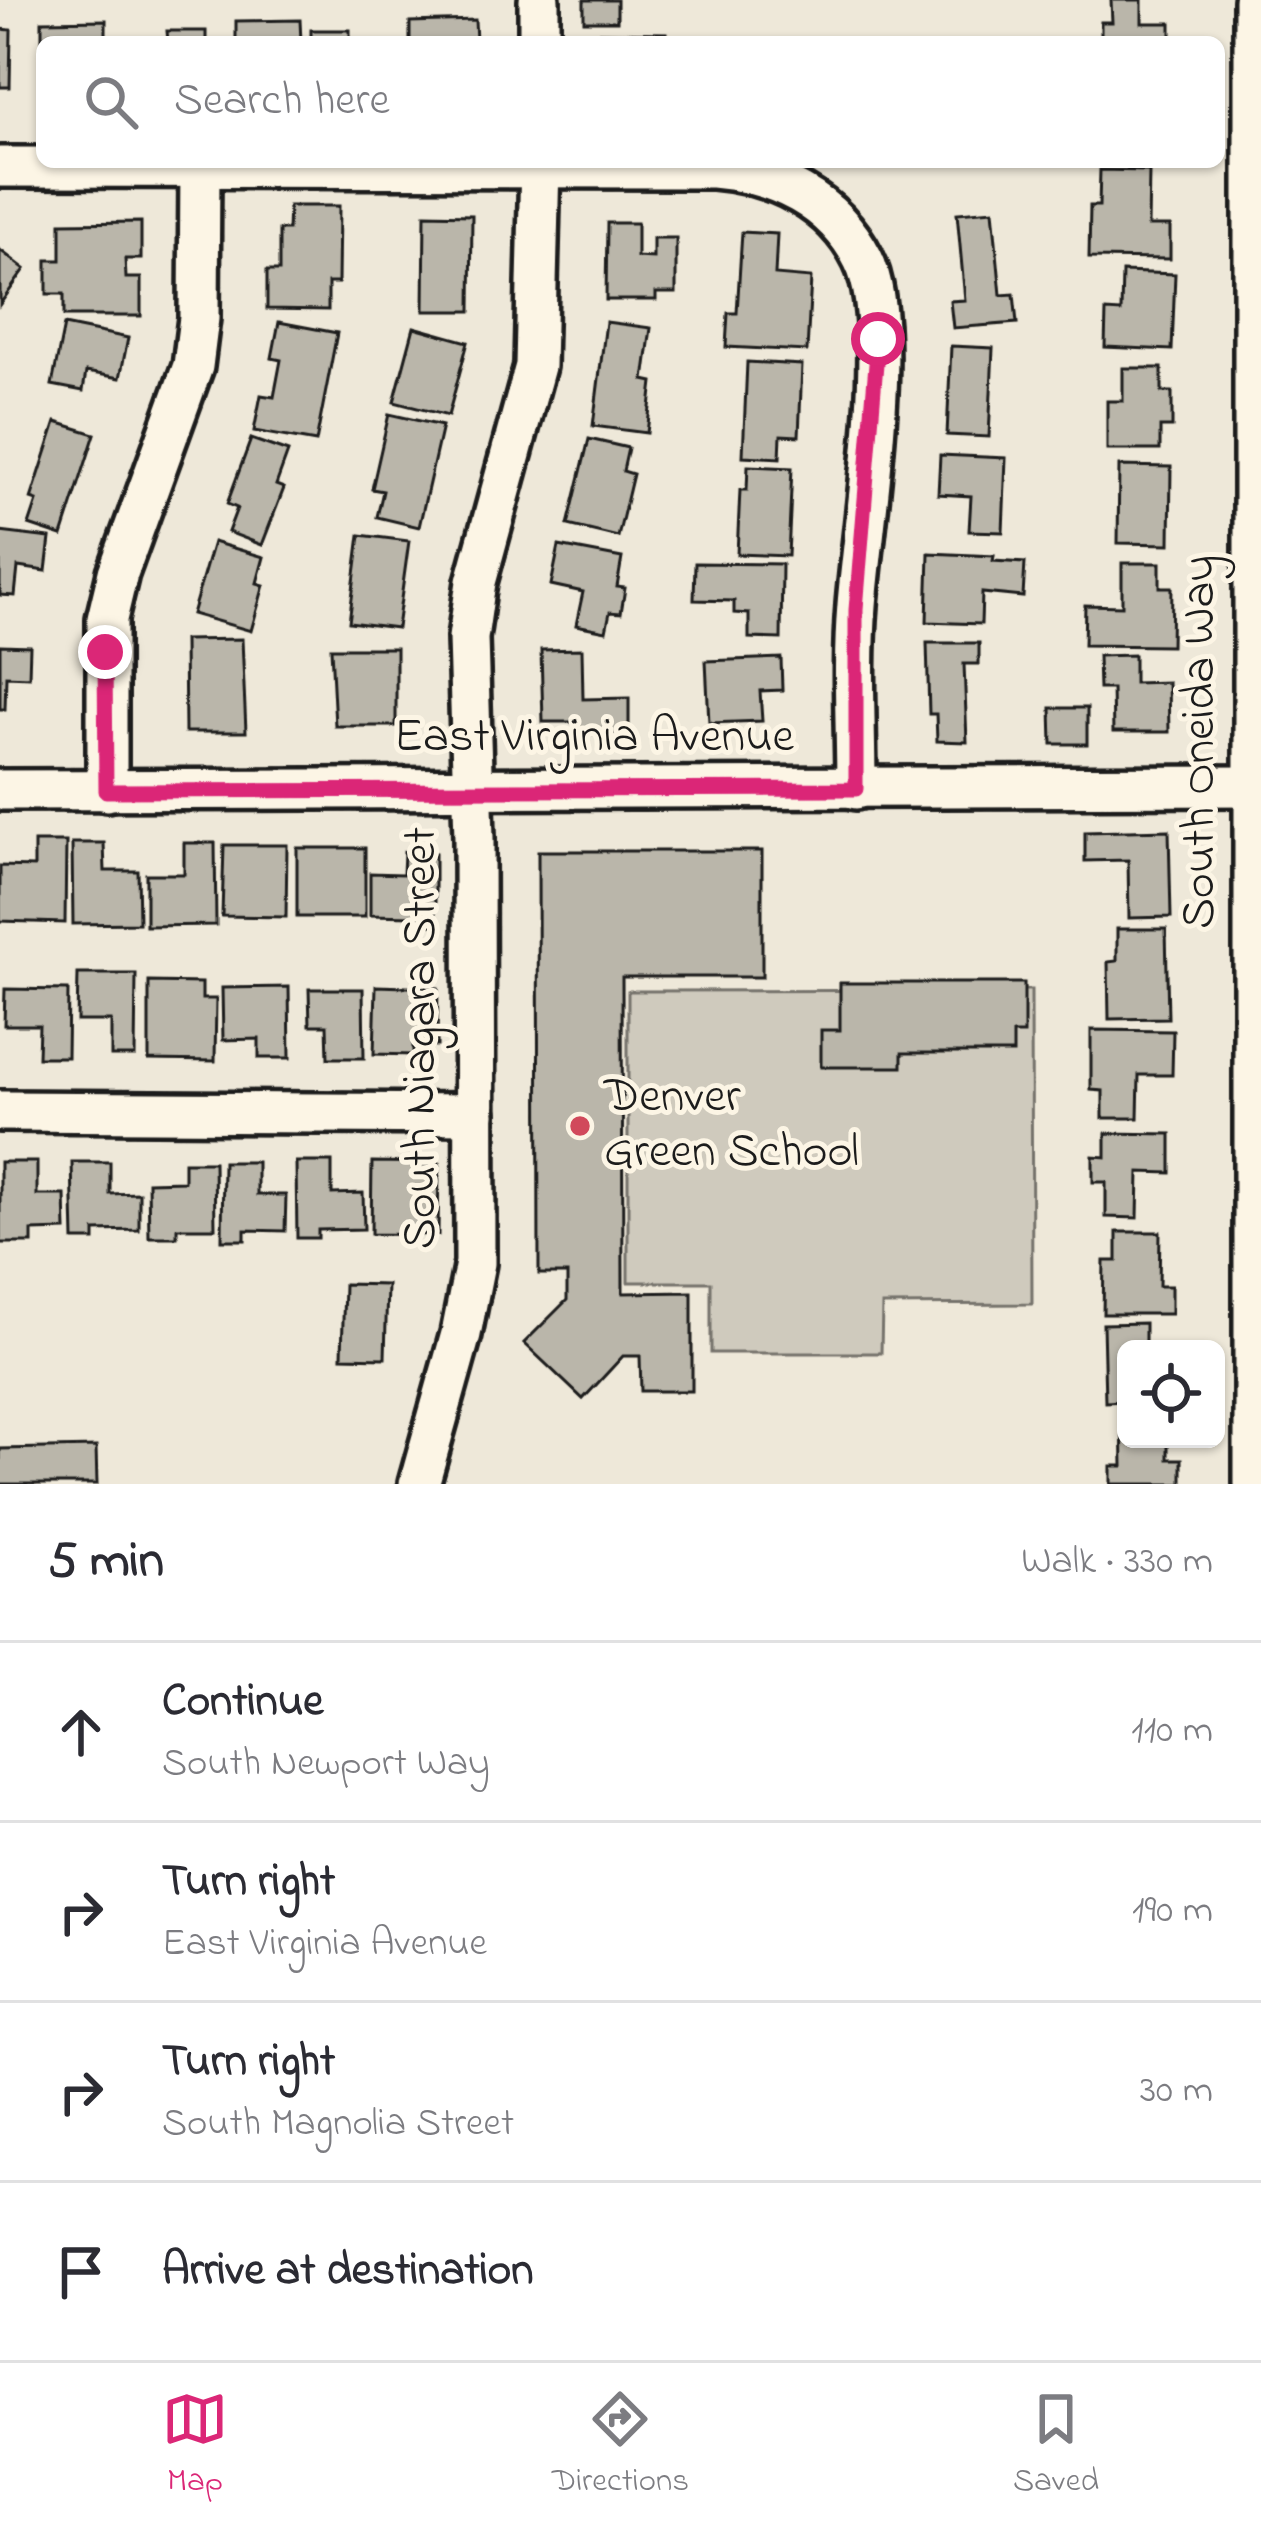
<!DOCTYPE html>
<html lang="en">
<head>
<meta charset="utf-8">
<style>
	body { margin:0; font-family:"Indie Flower",sans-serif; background:#f7f7f7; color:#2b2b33 }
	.controls { position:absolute; right:36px; bottom:36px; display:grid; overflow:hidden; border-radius:18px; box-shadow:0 3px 9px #0004 }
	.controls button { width:108px; height:108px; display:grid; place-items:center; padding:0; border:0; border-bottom:3px solid #e1e1e2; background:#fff; color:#2b2b33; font:60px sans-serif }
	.stop { position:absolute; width:36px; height:36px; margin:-27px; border:9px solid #db2777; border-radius:50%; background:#fff }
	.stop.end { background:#db2777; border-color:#fff; box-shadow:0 3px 12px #0008 }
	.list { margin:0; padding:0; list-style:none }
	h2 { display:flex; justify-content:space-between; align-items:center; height:156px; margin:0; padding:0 48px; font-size:51px }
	h2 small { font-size:39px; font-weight:400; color:#7c7c81 }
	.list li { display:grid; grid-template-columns:78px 1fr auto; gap:36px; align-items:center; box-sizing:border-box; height:180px; padding:0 48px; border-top:3px solid #e1e1e2 }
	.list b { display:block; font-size:45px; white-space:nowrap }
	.list p { margin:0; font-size:39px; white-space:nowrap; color:#7c7c81 }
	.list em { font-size:39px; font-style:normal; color:#7c7c81 }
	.icon { flex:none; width:66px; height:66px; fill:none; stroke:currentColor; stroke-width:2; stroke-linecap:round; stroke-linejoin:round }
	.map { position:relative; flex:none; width:1261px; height:1484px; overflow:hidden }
	.search { position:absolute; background:#fff; box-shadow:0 3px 9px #0004; left:36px; right:36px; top:36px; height:132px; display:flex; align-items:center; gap:30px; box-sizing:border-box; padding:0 42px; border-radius:18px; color:#7c7c81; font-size:45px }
	.sheet { height:876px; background:#fff }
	nav { display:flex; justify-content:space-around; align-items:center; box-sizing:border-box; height:168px; border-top:3px solid #e1e1e2; background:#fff; font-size:33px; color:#7c7c81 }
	nav a { display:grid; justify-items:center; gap:6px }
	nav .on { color:#db2777 }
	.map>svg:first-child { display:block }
</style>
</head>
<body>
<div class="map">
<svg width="1261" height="1484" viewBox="0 0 1261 1484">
	<rect width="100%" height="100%" fill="#eee8d9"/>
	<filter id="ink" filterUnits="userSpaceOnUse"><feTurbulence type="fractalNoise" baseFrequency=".00833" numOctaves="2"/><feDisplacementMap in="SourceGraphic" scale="24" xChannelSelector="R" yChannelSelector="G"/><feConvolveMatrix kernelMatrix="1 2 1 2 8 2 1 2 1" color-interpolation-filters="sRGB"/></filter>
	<g filter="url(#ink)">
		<polygon fill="#cfcabd" stroke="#76736c" stroke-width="3" points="1031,990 1032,1304 882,1305 881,1353 711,1353 711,1282 628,1282 628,991"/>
		<g fill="#bab6aa" stroke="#1c1c1c" stroke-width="3">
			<rect x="584" y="0" width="33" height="21"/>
			<polygon points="1111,0 1142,0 1142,23 1171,23 1171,42 1101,42 1101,22 1112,22"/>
			<polygon points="106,20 106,42 42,42 42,21"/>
			<polygon points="300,20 301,42 236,42 236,21"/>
			<polygon points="475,20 476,42 410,42 410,22"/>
			<polygon points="0,29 11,30 10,87 0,87"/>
			<rect x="311" y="30" width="39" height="12"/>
			<polygon points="167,31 206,31 206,42 168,42"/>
			<polygon points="600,32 666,33 666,42 600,42"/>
			<polygon points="1100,170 1149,171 1148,226 1170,226 1170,259 1089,258 1090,206 1099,206"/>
			<polygon points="289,206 339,206 338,283 328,283 328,310 267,309 267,271 279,271 279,230 288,230"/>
			<polygon points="993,210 1001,295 1014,294 1017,323 953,328 950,301 965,300 957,213"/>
			<polygon points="425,214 472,215 471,311 424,311"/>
			<polygon points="141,222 141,259 125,259 126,278 141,278 141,316 64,316 64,294 47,294 47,260 61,260 61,223"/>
			<polygon points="607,223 637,223 637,257 653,258 653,238 676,238 676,293 656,293 656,300 606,300"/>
			<polygon points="742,232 777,234 775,275 811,278 807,351 726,347 728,313 737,313"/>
			<polygon points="0,250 25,269 0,304"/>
			<polygon points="1122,272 1175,274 1172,350 1105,347 1106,311 1121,312"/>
			<polygon points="279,322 337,333 316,442 254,431 261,395 274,397 281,360 272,358"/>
			<polygon points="606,322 651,328 644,380 653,382 647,433 593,426"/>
			<polygon points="64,325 128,338 120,378 86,372 83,391 52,385"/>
			<polygon points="414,327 468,342 448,416 394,402"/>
			<polygon points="951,346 993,348 989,437 947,435"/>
			<polygon points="747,362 802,365 799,436 781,435 780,458 743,456"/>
			<polygon points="1123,368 1162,368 1162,392 1172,392 1172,427 1160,427 1160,450 1107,450 1107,401 1123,401"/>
			<polygon points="389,414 442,426 419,527 377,517 383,491 372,489"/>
			<polygon points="56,422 95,434 62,536 29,525 37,501 31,499"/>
			<polygon points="251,439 288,452 276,485 284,488 262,545 228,532 237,508 227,504"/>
			<polygon points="589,439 628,448 623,471 633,474 618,537 568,525"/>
			<polygon points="940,455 1006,458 1003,532 969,531 971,496 938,494"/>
			<polygon points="748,466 792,468 788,556 737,554 740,490 747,490"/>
			<polygon points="1119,466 1171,467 1170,544 1118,543"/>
			<polygon points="0,532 50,538 46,571 18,567 15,596 0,595"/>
			<polygon points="360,535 409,541 397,628 349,622"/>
			<polygon points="213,542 264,557 257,583 264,585 251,631 192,614"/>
			<polygon points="559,546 622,558 617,587 625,588 621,613 610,612 606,631 576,625 583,592 551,585"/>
			<polygon points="929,553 994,556 993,561 1025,563 1023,597 982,593 981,624 927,622"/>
			<polygon points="695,563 782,564 781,639 749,638 749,614 734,613 734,601 694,600"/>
			<polygon points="1122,563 1160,563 1160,587 1172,587 1171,646 1084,645 1085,605 1122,606"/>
			<polygon points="242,639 246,732 185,732 184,640"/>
			<polygon points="927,643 979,643 979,664 964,664 967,742 937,741 936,714 929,714"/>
			<polygon points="0,645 30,646 29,677 6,676 5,709 0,709"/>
			<polygon points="331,648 396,648 396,726 335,726"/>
			<polygon points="582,649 583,699 629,698 629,733 575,734 575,722 543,722 541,650"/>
			<polygon points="1134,655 1134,683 1168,682 1169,732 1113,732 1112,689 1099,689 1098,656"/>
			<polygon points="781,658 782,690 760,691 762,721 709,723 706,661"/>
			<polygon points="1051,708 1087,708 1087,744 1052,744"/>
			<polygon points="1169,830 1171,917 1129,918 1128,860 1085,861 1085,832"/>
			<polygon points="34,842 66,842 65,923 0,921 0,866 34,867"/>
			<polygon points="72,843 104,843 105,871 138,871 139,923 73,924"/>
			<polygon points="184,843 215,843 216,925 146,926 146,874 184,874"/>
			<polygon points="224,845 287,845 286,917 222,916"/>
			<rect x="297" y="848" width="68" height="69"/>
			<polygon points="538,851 762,851 762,977 622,977 623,1293 692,1292 692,1391 641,1391 640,1356 623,1356 583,1399 524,1343 567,1300 567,1274 539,1274"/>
			<polygon points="404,852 435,853 435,925 413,925 413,916 370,915 370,873 403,874"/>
			<polygon points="1117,929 1166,929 1168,1018 1109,1019 1108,962 1117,961"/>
			<polygon points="78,974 136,974 135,1056 111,1056 111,1021 77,1021"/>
			<polygon points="149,982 202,983 202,999 216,999 215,1061 149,1060"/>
			<polygon points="840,983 1024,983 1024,1034 1013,1034 1013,1053 902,1053 902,1067 821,1067 821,1030 840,1030"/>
			<polygon points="376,986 438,988 437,1046 413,1045 413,1055 374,1054"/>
			<polygon points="289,987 290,1058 259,1058 259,1039 223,1040 222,988"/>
			<polygon points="5,989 68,990 67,1057 38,1057 39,1025 4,1025"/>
			<polygon points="309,989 363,989 364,1058 328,1058 327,1025 310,1025"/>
			<polygon points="1091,1030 1173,1031 1172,1075 1139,1075 1138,1118 1103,1118 1103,1091 1091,1090"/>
			<polygon points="1106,1133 1171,1134 1171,1173 1139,1172 1138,1218 1106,1217 1106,1182 1093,1182 1093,1156 1106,1157"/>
			<polygon points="0,1162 37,1162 37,1195 65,1195 66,1230 32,1231 32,1243 0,1243"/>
			<polygon points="72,1162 110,1162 110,1194 139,1193 139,1230 95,1231 95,1240 74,1240"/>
			<polygon points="184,1162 214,1162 215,1228 177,1228 177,1237 149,1237 148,1182 184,1181"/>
			<polygon points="223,1162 257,1162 257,1195 286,1195 285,1231 245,1230 245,1240 222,1240"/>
			<polygon points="296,1162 332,1162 332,1194 363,1193 364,1229 318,1230 318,1238 297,1238"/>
			<polygon points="372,1162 439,1163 438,1235 371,1234"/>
			<polygon points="1117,1232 1160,1232 1159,1286 1171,1286 1171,1314 1103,1314 1104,1261 1117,1261"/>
			<polygon points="344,1284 387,1285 385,1358 342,1357"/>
			<polygon points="1145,1323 1145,1349 1126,1349 1126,1401 1105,1402 1103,1324"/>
			<polygon points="1122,1413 1126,1413 1126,1439 1168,1439 1168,1459 1182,1459 1182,1484 1111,1484 1111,1466 1123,1466"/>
			<polygon points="96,1447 97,1484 0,1484 0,1449"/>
		</g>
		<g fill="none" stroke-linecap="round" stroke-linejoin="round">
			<defs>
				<g id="minor">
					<polyline points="539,0 539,42"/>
					<polyline points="1254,0 1254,1484"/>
					<path d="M0 167 713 168C775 173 834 201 863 259 897 325 863 525 857 605 852 666 856 728 856 789"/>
					<polyline points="0,790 1261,786"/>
					<polyline points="107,791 107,619 118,573 193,366 199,318 200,166"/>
					<polyline points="0,1111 475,1114"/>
					<polyline points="419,1484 461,1334 475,1263 474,838 468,638 476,582 535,366 540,162"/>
				</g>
			</defs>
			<use href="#minor" stroke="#1c1c1c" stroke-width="48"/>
			<use href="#minor" stroke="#fcf5e5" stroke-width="39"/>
		</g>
	</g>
	<g fill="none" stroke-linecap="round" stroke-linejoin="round" filter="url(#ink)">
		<polyline stroke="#db2777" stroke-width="15" points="105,652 106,791 856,789 856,610 878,339"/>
	</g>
	<circle fill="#d1495b" stroke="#fcf5e5" stroke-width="4.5" cx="580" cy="1126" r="12"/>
	<g text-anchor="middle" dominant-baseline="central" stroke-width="10" stroke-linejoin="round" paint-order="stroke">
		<g font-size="48" fill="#1c1c1c" stroke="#fcf5e5">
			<text x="594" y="738">East Virginia Avenue</text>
			<text transform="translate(1201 742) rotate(-90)">South Oneida Way</text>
			<text transform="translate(422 1038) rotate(-90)">South Niagara Street</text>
		</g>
		<g font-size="48" fill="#1c1c1c" stroke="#fcf5e5" text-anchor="start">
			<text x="604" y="1098">Denver<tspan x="604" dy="55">Green School</tspan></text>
		</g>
	</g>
</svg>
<div class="controls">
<button><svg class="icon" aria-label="locate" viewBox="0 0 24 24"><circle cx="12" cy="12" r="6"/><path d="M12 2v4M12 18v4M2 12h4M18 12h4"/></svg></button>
</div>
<div class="stop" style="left:878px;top:339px"></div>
<div class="stop end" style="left:105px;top:652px"></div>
<div class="search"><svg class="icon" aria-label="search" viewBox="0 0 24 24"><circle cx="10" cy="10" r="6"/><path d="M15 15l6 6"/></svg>Search here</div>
</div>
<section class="sheet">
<h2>5 min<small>Walk · 330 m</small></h2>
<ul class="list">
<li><svg class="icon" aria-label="ahead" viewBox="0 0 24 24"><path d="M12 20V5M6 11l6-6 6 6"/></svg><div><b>Continue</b><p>South Newport Way</p></div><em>110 m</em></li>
<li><svg class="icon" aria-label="right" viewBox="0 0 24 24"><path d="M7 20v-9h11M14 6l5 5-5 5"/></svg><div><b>Turn right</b><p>East Virginia Avenue</p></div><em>190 m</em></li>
<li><svg class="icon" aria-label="right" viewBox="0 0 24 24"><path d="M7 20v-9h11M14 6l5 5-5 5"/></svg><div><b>Turn right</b><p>South Magnolia Street</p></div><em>30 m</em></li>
<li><svg class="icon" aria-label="arrive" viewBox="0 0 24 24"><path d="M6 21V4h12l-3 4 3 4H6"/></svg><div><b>Arrive at destination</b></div></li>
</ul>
</section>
<nav>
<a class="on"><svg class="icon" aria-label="map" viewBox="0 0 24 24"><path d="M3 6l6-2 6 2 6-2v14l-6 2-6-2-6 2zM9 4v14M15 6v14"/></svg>Map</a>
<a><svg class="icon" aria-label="directions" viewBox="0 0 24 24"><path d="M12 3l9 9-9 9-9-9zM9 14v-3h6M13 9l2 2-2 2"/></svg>Directions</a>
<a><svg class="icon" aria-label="saved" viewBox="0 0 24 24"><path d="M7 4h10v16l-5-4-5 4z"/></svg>Saved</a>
</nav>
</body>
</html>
